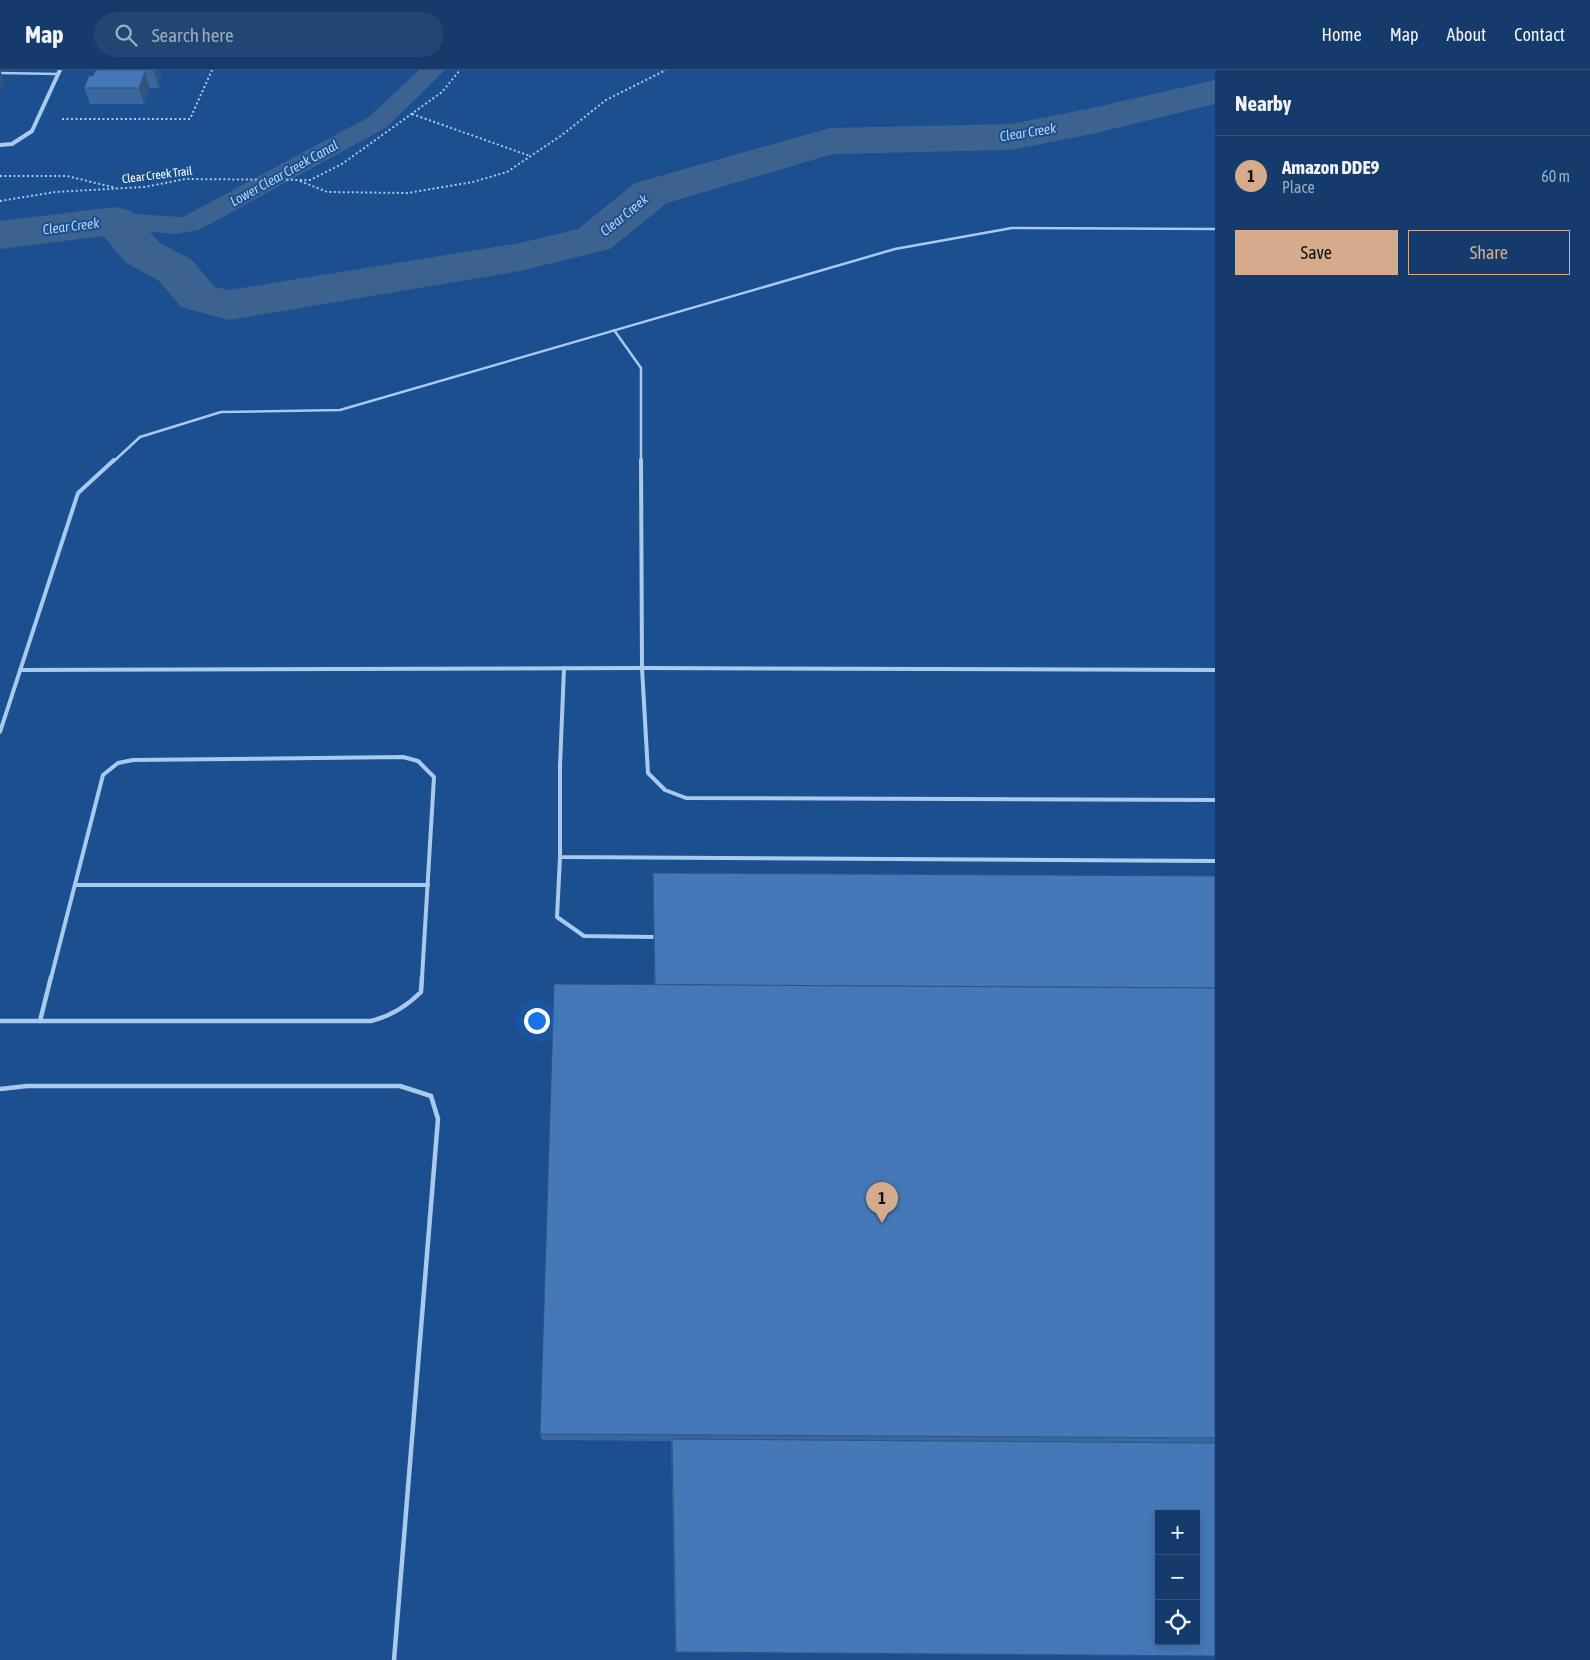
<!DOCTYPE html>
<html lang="en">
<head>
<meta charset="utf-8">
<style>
	body { margin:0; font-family:"Asap Condensed",sans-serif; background:#214673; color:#f1f3f6 }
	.controls { position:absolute; right:15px; bottom:15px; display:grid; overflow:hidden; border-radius:0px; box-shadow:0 2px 8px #0003 }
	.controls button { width:45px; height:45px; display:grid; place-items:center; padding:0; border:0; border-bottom:1px solid #33557e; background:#143b6b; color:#f1f3f6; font:25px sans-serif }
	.you { position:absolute; left:536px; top:950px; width:18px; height:18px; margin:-12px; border:4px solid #fff; border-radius:50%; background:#1a73e8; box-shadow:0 0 0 8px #1a73e833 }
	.badge { display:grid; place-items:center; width:32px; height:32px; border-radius:50%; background:#d6ab8b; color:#111; font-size:16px; font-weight:700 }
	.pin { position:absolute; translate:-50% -41px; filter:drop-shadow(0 1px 2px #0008) }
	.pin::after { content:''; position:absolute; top:26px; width:18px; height:15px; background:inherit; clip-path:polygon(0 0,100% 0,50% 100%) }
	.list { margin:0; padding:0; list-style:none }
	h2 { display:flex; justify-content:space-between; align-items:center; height:65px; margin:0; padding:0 20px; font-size:21px }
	h2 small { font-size:16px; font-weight:400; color:#9dadc1 }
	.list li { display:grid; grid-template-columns:32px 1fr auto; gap:15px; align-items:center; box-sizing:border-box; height:80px; padding:0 20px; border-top:1px solid #33557e }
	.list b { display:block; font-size:19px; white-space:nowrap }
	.list p { margin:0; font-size:16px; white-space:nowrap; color:#9dadc1 }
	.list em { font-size:16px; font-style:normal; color:#9dadc1 }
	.actions { display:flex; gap:10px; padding:15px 20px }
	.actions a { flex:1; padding:11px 0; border:1px solid #d6ab8b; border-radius:0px; text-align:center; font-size:18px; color:#d6ab8b }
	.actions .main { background:#d6ab8b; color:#111 }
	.icon { flex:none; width:28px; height:28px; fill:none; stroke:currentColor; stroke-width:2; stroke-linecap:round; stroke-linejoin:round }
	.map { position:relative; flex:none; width:1215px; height:1590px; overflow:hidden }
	header { display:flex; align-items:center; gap:30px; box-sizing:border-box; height:70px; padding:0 25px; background:#143b6b; border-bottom:1px solid #33557e }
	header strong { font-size:24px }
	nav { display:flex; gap:28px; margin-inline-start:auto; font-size:18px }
	.search { width:350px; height:45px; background:#214673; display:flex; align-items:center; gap:12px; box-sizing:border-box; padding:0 18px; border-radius:28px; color:#9dadc1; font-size:19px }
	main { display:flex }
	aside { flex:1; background:#143b6b }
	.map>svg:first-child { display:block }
</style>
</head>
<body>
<header>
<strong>Map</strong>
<div class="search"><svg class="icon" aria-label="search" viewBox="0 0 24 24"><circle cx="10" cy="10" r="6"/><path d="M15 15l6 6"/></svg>Search here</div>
<nav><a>Home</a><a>Map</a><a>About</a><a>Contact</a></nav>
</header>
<main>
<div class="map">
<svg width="1215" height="1590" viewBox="0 0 1215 1590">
	<rect width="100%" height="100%" fill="#1b4f8f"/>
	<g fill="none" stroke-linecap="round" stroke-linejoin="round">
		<polygon fill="#3c6290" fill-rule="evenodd" points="419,0 445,0 387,57 199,160 176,164 115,159 106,157 102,151 106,145 115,143 183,147 369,47"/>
		<polygon fill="#3c6290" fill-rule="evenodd" points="1215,10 1215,34 1092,64 1011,80 833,84 667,133 610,179 520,201 229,250 181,237 158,210 126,193 103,166 0,179 0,151 115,137 131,141 160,173 192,190 215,217 229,220 520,173 578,159 635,113 830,58 1011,54 1092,38"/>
		<g stroke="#a9c9ee" stroke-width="2" stroke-dasharray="2 2.5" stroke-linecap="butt">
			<polyline points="412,44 530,86"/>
			<polyline points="62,49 190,49 212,0"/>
			<polyline points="0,106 67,106 116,118"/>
			<polyline points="300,111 327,122 408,123 473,112 507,102 562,65 606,30 666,0"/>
			<polyline points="0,131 55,122 145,117 185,109 310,110 342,94 442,22 460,0"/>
		</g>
		<g stroke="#a9c9ee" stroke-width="2.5">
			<polyline points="0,3 58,4"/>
			<polyline points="614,260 641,298 641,392"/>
			<polyline points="113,392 140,367 221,342 340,340 895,179 1012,158 1215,159"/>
		</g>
		<g stroke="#a9c9ee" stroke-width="4">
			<polyline points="641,390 642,598 648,703 665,720 686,728 1215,730"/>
			<polyline points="564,598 560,696 560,787 1215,791"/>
			<polyline points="20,600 642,598 1215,600"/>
			<polyline points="0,662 78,423 114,390"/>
			<polyline points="560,787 557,847 584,866 654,867"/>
			<polyline points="75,815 428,815"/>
			<polyline points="51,908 103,705 118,693 133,690 403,687 418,691 434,707 422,908"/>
		</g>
		<g stroke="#a9c9ee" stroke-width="4.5">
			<polyline points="0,951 40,951"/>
			<path d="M40 951H371C391 946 406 937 421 922L422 907"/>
			<polyline points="40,951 51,907"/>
			<polyline points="0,1019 27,1016 400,1016 431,1026 438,1049 394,1590"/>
		</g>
		<polyline stroke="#a9c9ee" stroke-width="4" points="0,75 12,74 32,61 60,0"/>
	</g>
	<g fill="#3a679d">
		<polygon points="160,0 162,9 159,18 150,18 144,34 90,34 84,18 89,6"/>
		<polygon points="653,803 1215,806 1215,1586 675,1582 671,1371 542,1370 540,1364 654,915"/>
	</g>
	<g fill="#305480">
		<polygon points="0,0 5,12 0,21"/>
		<polygon points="155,0 160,0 162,9 159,18 154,2"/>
		<polygon points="145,2 150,18 144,34 139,18"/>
	</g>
	<g fill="#4478b7" stroke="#305480" fill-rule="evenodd">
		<polygon points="96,0 155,0 154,2 145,2 139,18 84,18 89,6 93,6"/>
		<polygon points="653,803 1215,806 1215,918 655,915"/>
		<polygon points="554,914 1215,918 1215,1368 540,1364"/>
		<path d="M672 1369 1215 1373V1586L676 1582ZM1159 1444H1196V1571H1159Z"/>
	</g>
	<g text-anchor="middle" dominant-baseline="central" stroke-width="4" stroke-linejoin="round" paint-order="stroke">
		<g font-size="12" fill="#fff" stroke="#1b4f8f">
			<text transform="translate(157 105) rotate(-7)">Clear Creek Trail</text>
		</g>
		<g font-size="14" font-style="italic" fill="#b5d3f5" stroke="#1b4f8f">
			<text transform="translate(1028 62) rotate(-9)">Clear Creek</text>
			<text transform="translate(284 103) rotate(-29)">Lower Clear Creek Canal</text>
			<text transform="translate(624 145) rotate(-39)">Clear Creek</text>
			<text transform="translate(71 156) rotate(-7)">Clear Creek</text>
		</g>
	</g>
</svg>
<div class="controls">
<button>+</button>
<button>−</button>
<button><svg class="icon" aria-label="locate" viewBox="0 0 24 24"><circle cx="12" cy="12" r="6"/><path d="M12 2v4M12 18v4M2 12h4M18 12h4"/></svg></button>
</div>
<div class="you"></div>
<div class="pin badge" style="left:882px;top:1153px">1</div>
</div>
<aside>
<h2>Nearby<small></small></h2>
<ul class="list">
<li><span class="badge">1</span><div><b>Amazon DDE9</b><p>Place</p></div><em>60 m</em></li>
</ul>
<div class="actions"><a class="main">Save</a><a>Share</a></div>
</aside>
</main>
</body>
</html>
